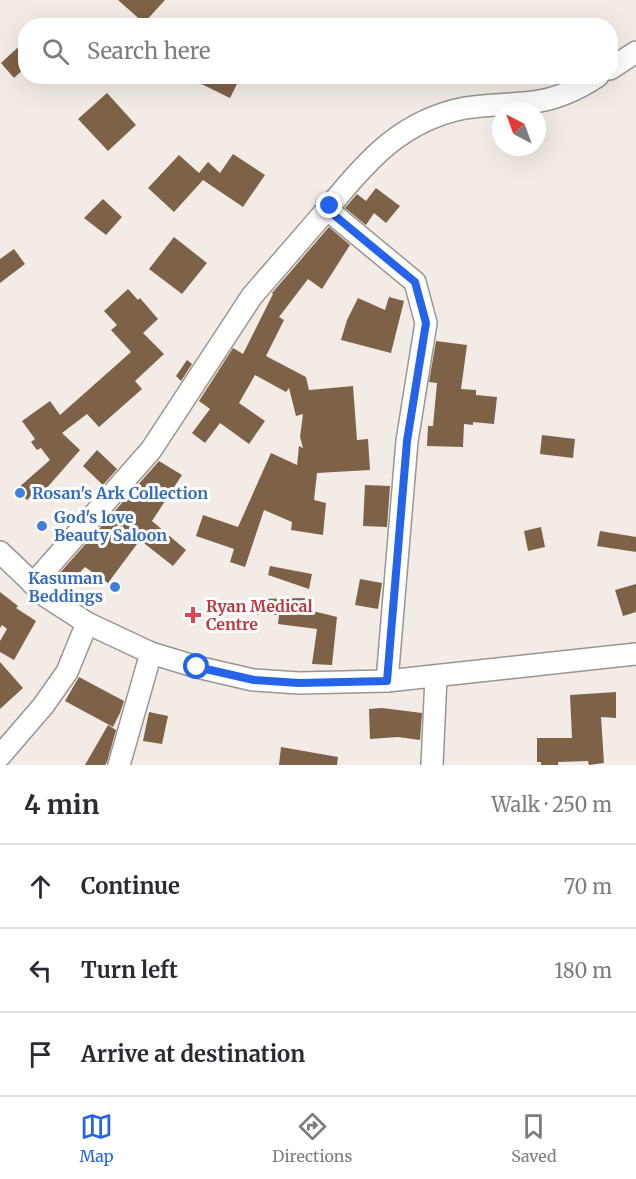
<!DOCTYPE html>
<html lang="en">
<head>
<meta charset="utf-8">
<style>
	body { margin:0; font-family:Merriweather,serif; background:#f7f7f7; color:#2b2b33 }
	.compass { position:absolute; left:492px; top:102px; width:54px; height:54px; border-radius:50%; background:#fff; box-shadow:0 6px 24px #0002; rotate:319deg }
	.stop { position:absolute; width:18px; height:18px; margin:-14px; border:4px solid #2563eb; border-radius:50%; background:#fff }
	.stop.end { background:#2563eb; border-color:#fff; box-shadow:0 2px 6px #0008 }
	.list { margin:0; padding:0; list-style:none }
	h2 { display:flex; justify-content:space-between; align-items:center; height:78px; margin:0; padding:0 24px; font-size:26px }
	h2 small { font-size:20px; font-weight:400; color:#7c7c81 }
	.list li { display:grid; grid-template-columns:39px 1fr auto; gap:18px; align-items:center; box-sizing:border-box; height:84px; padding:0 24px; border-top:2px solid #e1e1e2 }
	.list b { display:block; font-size:22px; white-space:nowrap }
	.list em { font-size:20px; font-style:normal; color:#7c7c81 }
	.icon { flex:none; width:33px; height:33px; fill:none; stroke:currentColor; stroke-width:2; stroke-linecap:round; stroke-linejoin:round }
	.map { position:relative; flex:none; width:636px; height:765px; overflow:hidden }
	.search { position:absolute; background:#fff; box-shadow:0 6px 24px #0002; left:18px; right:18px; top:18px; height:66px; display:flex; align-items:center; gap:15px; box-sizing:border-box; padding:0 21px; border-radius:24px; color:#7c7c81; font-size:22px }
	.sheet { height:330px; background:#fff }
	nav { display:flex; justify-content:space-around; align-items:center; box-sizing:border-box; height:84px; border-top:2px solid #e1e1e2; background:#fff; font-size:16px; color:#7c7c81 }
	nav a { display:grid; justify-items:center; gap:3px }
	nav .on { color:#2563eb }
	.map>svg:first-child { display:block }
</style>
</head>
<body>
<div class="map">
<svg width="636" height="765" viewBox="0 0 636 765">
	<rect width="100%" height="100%" fill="#f3ece6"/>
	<g fill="#7e6247">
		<polygon points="118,0 165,0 144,23"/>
		<polygon points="26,40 26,67 14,78 1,63"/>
		<polygon points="185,76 241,76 230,98"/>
		<polygon points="107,93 136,125 108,151 78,119"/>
		<polygon points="233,154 265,175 243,207 203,180 174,212 148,188 179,155 199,173 208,162 220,173"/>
		<polygon points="376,188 400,206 386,223 374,213 366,225 345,208 357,194 366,201"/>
		<polygon points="103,199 122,217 106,235 84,218"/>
		<polygon points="329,227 350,245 322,289 308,279 279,317 284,320 266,356 306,377 309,390 353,386 357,440 368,439 370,470 317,473 314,500 326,503 323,535 291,530 292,522 264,510 245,567 230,562 234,549 196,536 203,515 238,527 271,453 297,465 299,446 303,448 300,437 303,414 296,416 289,388 286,392 255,375 239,403 265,421 249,444 220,423 205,443 192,433 210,409 199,401 233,348 243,354 273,294 272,293"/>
		<polygon points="174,237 207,263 182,294 149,269"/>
		<polygon points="14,249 25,264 0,283 0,259"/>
		<polygon points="128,289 138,300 140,298 158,319 143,333 164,354 135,381 142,389 99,427 87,414 62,433 80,450 38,498 34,494 27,500 17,489 50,460 41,448 37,450 31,442 35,439 22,421 50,401 60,415 131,352 111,330 117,325 104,311"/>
		<polygon points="389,297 404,301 391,353 341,340 347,320 358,298 385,310"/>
		<polygon points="436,341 467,345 461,389 476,390 476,395 497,397 494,424 473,422 473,425 464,424 463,447 427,446 428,426 433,426 437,383 429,382"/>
		<polygon points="187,360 192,364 181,381 176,376"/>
		<polygon points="542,435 575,439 573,458 540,454"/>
		<polygon points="97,450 117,469 103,485 83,466"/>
		<polygon points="159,461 182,475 152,521 186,550 173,566 140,540 108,583 85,567 70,583 59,574"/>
		<polygon points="365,485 390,486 387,527 363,526"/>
		<polygon points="541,527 545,547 528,551 524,531"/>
		<polygon points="600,531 636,537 636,552 597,546"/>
		<polygon points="270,566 312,574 309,589 268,575"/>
		<polygon points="360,579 382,583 378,609 355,605"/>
		<polygon points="636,584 636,612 623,616 615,590"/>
		<polygon points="0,592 18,606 16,608 36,621 14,660 0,652 0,641 7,629 2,625 0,628"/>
		<polygon points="307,598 307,600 311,601 309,610 337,617 332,665 312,664 317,629 278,624 279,615 257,615 256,599"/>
		<polygon points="0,662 23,688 0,709"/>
		<polygon points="79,677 124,701 120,713 113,727 65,701"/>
		<polygon points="616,692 616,718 601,717 604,763 589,765 588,761 558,762 558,765 541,765 541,762 537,762 537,738 572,738 570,695"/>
		<polygon points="382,708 422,713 420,740 398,737 370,739 369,709"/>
		<polygon points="149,712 168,716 162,744 143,741"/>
		<polygon points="108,725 116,730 107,762 105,765 85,765"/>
		<polygon points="281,747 338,757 337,765 279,765"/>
	</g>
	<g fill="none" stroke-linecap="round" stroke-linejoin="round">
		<defs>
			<g id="minor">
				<polyline points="610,69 636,52"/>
				<polyline points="0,552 47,597 87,623 151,653 197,667 253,680 299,683 387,681 636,654"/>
				<polyline points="33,584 151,450 252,296 330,206"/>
				<path d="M387 681 407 441 426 323 415 282 334 215 330 211V206C368 159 403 120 465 108 488 104 511 105 534 102 556 99 580 88 598 76"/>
				<polyline points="0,756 43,706 67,672 87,623"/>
				<polyline points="119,765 151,653"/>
				<polyline points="432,765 436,677"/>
			</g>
		</defs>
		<use href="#minor" stroke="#9b958f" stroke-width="24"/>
		<use href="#minor" stroke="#fff" stroke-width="21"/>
	</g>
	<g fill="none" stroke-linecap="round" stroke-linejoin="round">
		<polyline stroke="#2563eb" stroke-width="8" points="197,667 254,680 299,683 387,681 407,441 426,323 415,282 334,215 330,211 330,206"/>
	</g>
	<g fill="#3f7fe0" stroke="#fff" stroke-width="2">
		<circle cx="20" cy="493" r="6"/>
		<circle cx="42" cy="526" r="6"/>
		<circle cx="115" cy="587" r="6"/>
	</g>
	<path fill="#e0444e" stroke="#fff" stroke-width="2" d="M190 606h6v6h6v6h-6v6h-6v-6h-6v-6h6z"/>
	<g text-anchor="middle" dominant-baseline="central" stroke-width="6" stroke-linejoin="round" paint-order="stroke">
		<g font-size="16" font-weight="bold" fill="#366cbe" stroke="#fff" text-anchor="start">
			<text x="32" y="493">Rosan's Ark Collection</text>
			<text x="54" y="517">God's love<tspan x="54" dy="18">Beauty Saloon</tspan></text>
			<text x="103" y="578" text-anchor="end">Kasuman<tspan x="103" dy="18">Beddings</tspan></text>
		</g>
		<g font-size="16" font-weight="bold" fill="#be3a42" stroke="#fff" text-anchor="start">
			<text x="206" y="606">Ryan Medical<tspan x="206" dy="18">Centre</tspan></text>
		</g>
	</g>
</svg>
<svg class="compass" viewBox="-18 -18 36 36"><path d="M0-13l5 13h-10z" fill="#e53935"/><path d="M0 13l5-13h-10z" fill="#7c7c81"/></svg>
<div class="stop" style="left:197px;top:667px"></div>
<div class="stop end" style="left:330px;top:206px"></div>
<div class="search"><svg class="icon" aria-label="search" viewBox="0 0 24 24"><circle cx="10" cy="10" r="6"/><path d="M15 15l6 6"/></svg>Search here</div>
</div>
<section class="sheet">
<h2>4 min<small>Walk · 250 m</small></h2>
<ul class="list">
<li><svg class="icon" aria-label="ahead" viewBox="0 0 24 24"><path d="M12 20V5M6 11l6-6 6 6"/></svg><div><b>Continue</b></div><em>70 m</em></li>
<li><svg class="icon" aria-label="left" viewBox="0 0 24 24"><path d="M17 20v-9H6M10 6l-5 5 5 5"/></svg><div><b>Turn left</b></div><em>180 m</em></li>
<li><svg class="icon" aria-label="arrive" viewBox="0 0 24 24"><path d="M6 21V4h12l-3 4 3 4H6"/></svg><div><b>Arrive at destination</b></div></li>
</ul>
</section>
<nav>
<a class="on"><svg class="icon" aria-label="map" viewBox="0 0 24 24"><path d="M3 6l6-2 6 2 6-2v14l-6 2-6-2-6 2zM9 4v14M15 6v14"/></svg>Map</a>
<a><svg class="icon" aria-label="directions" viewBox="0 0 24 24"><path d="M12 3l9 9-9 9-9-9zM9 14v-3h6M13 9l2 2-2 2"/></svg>Directions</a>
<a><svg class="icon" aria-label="saved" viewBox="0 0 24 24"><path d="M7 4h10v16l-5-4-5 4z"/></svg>Saved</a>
</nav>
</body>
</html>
